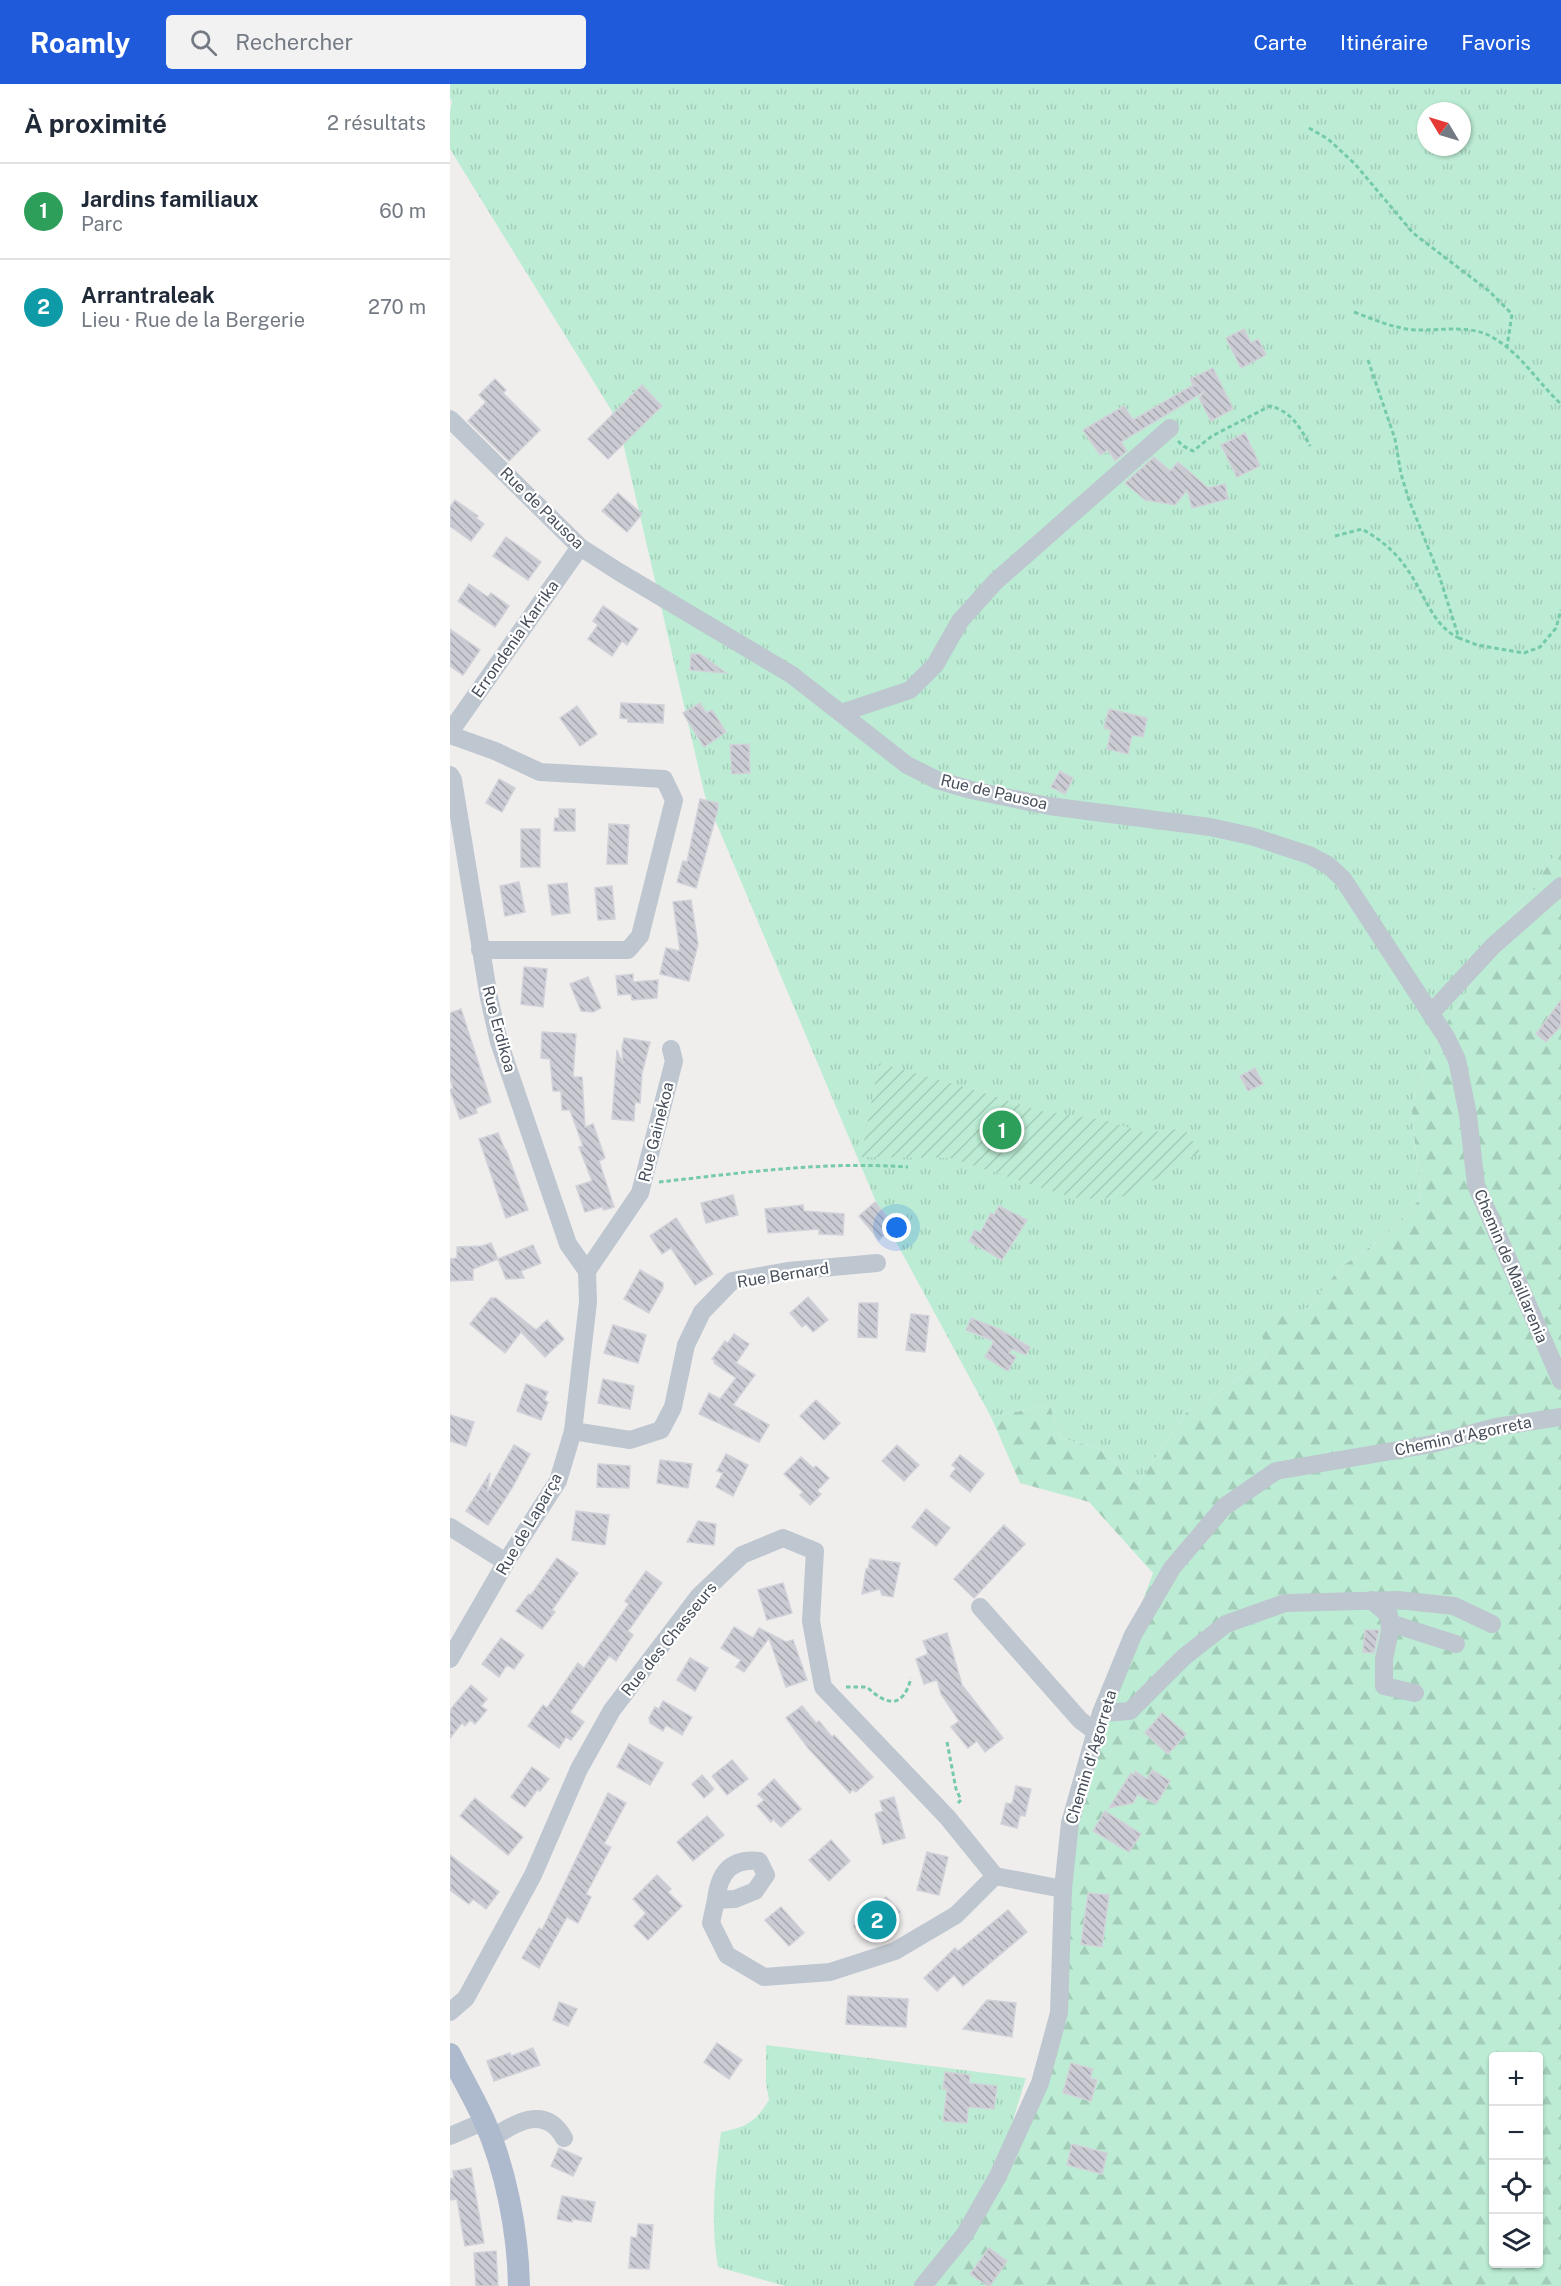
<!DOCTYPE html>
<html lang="fr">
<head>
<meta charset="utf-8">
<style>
	body { margin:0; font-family:"Public Sans",sans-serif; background:#f2f2f3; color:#1f2937 }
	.controls { position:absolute; right:18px; bottom:18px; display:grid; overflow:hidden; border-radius:6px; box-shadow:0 2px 4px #0004 }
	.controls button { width:54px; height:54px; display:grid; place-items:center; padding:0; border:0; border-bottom:2px solid #e0e1e3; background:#fff; color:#1f2937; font:30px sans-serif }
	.compass { position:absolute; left:967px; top:18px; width:54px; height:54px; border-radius:50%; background:#fff; box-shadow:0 2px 4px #0004; rotate:308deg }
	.you { position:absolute; left:447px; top:1144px; width:21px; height:21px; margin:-15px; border:4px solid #fff; border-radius:50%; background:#1a73e8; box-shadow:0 0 0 9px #1a73e833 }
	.badge { display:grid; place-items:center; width:39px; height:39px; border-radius:50%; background:#1e5ad9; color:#fff; font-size:20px; font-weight:700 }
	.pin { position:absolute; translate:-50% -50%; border:3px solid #fff; box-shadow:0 2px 6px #0006 }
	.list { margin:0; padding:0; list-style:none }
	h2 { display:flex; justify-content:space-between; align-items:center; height:78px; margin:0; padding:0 24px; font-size:26px }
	h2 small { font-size:20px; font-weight:400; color:#747a83 }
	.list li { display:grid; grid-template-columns:39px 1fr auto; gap:18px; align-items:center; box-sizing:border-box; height:96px; padding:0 24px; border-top:2px solid #e0e1e3 }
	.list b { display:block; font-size:22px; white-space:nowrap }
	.list p { margin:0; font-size:20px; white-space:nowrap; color:#747a83 }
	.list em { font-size:20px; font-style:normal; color:#747a83 }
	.icon { flex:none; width:33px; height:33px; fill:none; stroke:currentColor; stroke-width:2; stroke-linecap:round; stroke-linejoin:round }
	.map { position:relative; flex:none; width:1111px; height:2202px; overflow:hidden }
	header { display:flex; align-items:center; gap:36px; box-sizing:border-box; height:84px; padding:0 30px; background:#1e5ad9; color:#fff }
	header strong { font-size:28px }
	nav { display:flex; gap:33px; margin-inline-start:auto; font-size:21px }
	.search { width:420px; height:54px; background:#f2f2f3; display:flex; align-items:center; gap:15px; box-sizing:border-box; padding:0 21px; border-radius:6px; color:#747a83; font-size:22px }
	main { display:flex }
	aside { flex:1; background:#fff }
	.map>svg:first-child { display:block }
</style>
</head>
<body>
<header>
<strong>Roamly</strong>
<div class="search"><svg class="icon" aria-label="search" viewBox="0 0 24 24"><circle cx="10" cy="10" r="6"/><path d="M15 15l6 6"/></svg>Rechercher</div>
<nav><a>Carte</a><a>Itinéraire</a><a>Favoris</a></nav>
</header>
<main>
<aside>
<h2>À proximité<small>2 résultats</small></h2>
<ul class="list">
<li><span class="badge" style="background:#2e9e5b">1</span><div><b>Jardins familiaux</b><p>Parc</p></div><em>60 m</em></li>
<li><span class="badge" style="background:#0f9aa8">2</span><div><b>Arrantraleak</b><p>Lieu · Rue de la Bergerie</p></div><em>270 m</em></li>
</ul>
</aside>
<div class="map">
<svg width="1111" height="2202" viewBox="0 0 1111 2202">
	<defs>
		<pattern id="grass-tufts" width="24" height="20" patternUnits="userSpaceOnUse" patternTransform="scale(1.5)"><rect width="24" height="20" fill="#bcedd4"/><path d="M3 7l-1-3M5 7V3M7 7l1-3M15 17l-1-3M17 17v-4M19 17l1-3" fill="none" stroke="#a3cdb8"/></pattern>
		<pattern id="forest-firs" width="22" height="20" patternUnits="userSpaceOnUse" patternTransform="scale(1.5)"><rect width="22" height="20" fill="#bcedd4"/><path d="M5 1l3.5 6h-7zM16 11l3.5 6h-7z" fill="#a3cdb8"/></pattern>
		<pattern id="garden-furrows" width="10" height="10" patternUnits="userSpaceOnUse" patternTransform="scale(1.5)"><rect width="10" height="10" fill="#bcedd4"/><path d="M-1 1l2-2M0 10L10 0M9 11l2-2" fill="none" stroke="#a3cdb8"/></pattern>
		<pattern id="building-back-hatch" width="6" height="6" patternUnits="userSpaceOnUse" patternTransform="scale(1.5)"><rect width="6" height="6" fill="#cacbd3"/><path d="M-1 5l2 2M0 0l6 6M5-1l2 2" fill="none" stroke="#a6a7ae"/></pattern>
	</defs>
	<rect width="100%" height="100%" fill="#f0eded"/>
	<g fill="url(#grass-tufts)" fill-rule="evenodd">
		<path d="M0 0H1111V761L987 954 961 1021 971 1114 933 1154 891 1183 858 1224 811 1237 816 1275 736 1329 687 1401 651 1365 610 1354 600 1321 541 1333 432 1132 255 712 168 337 0 65V28L2 17 0 14ZM976 27H1012V63H976Z"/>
		<path d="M316 1961 576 1994 558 2052 535 2098 506 2149 464 2202H335L268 2183C260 2138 265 2093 271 2048 297 2043 305 2038 319 2016L316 1999Z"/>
	</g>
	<path fill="url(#forest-firs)" fill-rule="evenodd" d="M1111 761V2202H473L548 2092 609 1929 613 1805 651 1629 703 1489 639 1418 570 1399 541 1333 600 1321 610 1354 651 1365 687 1401 736 1329 816 1275 810 1237 858 1224 891 1183 933 1154 971 1114 961 1021 987 954ZM1044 1972H1088V2180H1044Z"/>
	<polygon fill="url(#garden-furrows)" points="429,979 521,1005 591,1027 654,1036 696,1049 734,1044 750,1068 678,1112 642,1115 620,1113 500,1074 411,1073"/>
	<g fill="url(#building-back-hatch)" stroke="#d1d2d9" stroke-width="1.5">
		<polygon points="794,245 801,259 808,255 816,271 791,284 776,254"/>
		<polygon points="763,284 783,325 761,337 749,314 755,307 671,358 677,367 665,377 658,366 650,371 633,346 674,322 683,336 743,301 744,303 740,295"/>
		<polygon points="45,295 56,306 53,309 90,346 59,377 18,337 36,318 29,311"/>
		<polygon points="192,301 212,322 158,375 138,355"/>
		<polygon points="795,349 810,382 787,393 771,361"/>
		<polygon points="704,373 720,387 728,378 758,404 775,400 778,415 742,424 737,406 725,421 695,416 675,399"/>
		<polygon points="168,409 192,430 177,448 152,427"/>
		<polygon points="5,416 28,432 26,434 34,440 21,457 0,442 0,423"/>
		<polygon points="56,453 91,478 78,496 43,472"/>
		<polygon points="19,500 38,513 41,509 59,522 45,543 8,517"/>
		<polygon points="153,522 188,545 177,561 172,557 162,572 138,555 148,541 143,537"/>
		<polygon points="0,545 30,566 13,591 0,582"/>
		<polygon points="241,570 250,570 276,589 240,586"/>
		<polygon points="171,619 214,621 213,639 178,638 178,635 170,634"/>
		<polygon points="250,619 256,629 262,626 276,648 254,663 233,629"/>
		<polygon points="127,622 147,650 130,662 110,634"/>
		<polygon points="659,625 697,634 693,653 682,651 678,670 657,665 661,646 654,644"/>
		<polygon points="299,660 300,689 282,690 280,661"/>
		<polygon points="610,687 623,694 615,710 601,703"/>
		<polygon points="49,695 65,704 52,728 36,719"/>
		<polygon points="250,715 268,719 268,725 246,804 227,798 233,777 237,778"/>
		<polygon points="109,725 125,725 125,747 104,747 105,734 109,734"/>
		<polygon points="159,740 179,741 177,780 157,780"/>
		<rect x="71" y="745" width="19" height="38"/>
		<polygon points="69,798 75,828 55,832 50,802"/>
		<polygon points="117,799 120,829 102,831 98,801"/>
		<polygon points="162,802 165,835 148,836 145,804"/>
		<polygon points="241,816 248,860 239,897 210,890 216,864 230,867 223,818"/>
		<polygon points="74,883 97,885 93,923 71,920"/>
		<polygon points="183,890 183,898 208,896 207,914 182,916 181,910 168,911 166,892"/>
		<polygon points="138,893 151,924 143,928 131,927 120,900"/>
		<polygon points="1111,916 1111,942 1096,958 1086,950"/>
		<polygon points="11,925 41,1018 26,1024 27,1029 10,1035 0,1006 3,1004 0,994 0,929"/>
		<polygon points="92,948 126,950 123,993 132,993 135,1043 143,1040 155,1074 149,1077 164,1123 154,1126 152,1123 135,1128 126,1102 142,1097 129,1063 133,1062 120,1026 112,1026 111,1007 103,1007 100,975 91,974"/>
		<polygon points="174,954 200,958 192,989 190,1019 185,1018 184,1037 162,1035 167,966 173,980 172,963"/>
		<polygon points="805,984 813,1000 798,1007 790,992"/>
		<polygon points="48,1049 55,1066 56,1066 78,1126 56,1134 29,1055"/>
		<polygon points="283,1111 288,1131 256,1139 251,1119"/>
		<polygon points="425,1118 445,1142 429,1156 409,1132"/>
		<polygon points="353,1121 354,1127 394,1130 393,1151 369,1150 369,1145 318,1149 315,1125"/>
		<polygon points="549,1122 577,1136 552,1176 519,1157 525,1146 530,1149 541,1129 544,1131"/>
		<polygon points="226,1134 263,1190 245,1201 221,1164 212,1170 200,1152"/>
		<polygon points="41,1159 48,1175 23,1185 23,1196 0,1197 0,1175 7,1174 7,1163 32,1162"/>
		<polygon points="83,1161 91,1179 71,1187 74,1194 56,1195 48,1175"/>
		<polygon points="190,1186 213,1199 213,1204 199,1229 174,1215"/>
		<polygon points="358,1213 378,1236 363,1248 356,1240 352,1243 340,1229"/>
		<polygon points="41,1214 46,1214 86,1246 97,1236 114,1255 95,1273 71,1248 55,1269 20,1240"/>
		<polygon points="409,1219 428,1219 427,1254 408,1253"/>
		<polygon points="461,1230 479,1232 475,1268 456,1266"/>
		<polygon points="521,1234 549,1245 580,1263 576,1271 562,1265 559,1269 566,1273 558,1287 535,1273 544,1257 516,1246"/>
		<polygon points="163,1241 196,1251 188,1279 154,1269"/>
		<polygon points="284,1250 299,1260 286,1279 305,1291 283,1321 319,1341 309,1358 249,1330 259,1309 270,1315 286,1294 264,1279 265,1277 262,1275 275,1257 278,1259"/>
		<polygon points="153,1295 184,1302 180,1325 148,1319"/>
		<polygon points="76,1300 98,1308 94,1316 98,1318 91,1336 67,1327"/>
		<polygon points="366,1316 390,1339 374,1356 350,1332"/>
		<polygon points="0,1331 24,1338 16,1362 0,1357"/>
		<polygon points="64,1361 80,1370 62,1404 38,1441 16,1427 40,1389 37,1409"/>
		<polygon points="447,1361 469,1381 454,1397 432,1377"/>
		<polygon points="276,1370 298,1381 283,1412 266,1403 273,1389 267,1387"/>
		<polygon points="510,1371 534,1390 520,1408 500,1392 506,1384 502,1381"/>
		<polygon points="351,1373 363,1384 366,1382 379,1394 367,1407 371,1410 360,1421 350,1411 353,1408 334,1390"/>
		<polygon points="210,1376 242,1380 238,1404 207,1399"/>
		<polygon points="148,1380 180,1382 179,1404 147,1403"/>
		<polygon points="476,1425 500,1444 486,1462 462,1443"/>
		<polygon points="126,1427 159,1431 155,1461 122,1456"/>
		<polygon points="248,1437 266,1440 264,1461 237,1458"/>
		<polygon points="554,1441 575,1460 524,1514 504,1495"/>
		<polygon points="107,1474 128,1489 102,1526 105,1528 92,1545 66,1527 79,1510 81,1511"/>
		<polygon points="420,1475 450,1479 443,1513 432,1511 430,1505 412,1510 416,1485 418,1485"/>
		<polygon points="196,1487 212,1499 178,1547 183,1551 166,1577 159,1572 120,1628 134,1638 121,1656 116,1653 109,1664 78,1642 93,1621 97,1624 128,1579 134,1584 179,1520 175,1517"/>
		<polygon points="333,1499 342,1529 317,1536 308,1506"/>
		<polygon points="284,1543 303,1554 309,1544 336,1558 343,1556 357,1596 336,1603 319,1554 294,1588 286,1583 291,1576 271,1564"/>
		<polygon points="915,1546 929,1546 924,1569 913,1568"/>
		<polygon points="497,1549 512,1601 553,1654 535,1668 527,1657 518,1664 501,1643 509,1637 491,1610 487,1596 474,1600 466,1575 478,1570 473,1557"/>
		<polygon points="51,1554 74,1571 64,1585 57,1581 49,1593 32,1580"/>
		<polygon points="240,1574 258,1584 245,1607 227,1596"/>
		<polygon points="21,1601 37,1615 31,1622 37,1626 25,1640 20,1636 15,1642 12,1639 0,1654 0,1626"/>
		<polygon points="213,1617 242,1633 232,1651 216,1641 213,1647 200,1639 199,1634 205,1623 209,1625"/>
		<polygon points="352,1622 366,1639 369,1637 382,1653 384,1651 423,1693 406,1708 403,1705 400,1709 358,1664 336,1634"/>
		<polygon points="712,1629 736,1650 718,1670 695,1649"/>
		<polygon points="179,1660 213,1679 200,1701 167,1683"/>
		<polygon points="282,1676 298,1695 277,1711 262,1692"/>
		<polygon points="82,1683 99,1695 90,1707 87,1706 75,1723 61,1713"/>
		<polygon points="702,1686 720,1697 706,1720 688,1710 683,1719 659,1724 681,1689 684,1691 685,1687 697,1695"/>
		<polygon points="252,1691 264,1705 254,1714 242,1700"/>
		<polygon points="324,1695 351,1725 331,1743 323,1735 321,1738 307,1722 314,1716 308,1710"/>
		<polygon points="566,1702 581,1705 575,1732 570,1731 567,1744 551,1740 556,1719 562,1720"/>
		<polygon points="158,1709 176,1719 154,1760 161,1763 136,1810 141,1813 128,1839 117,1833 89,1884 72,1874 89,1844 92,1846"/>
		<polygon points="444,1713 455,1754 433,1760 425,1730 433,1727 430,1717"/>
		<polygon points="25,1714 73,1753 58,1771 10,1732"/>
		<polygon points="655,1727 691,1750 679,1768 643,1747"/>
		<polygon points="257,1732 274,1751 243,1777 227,1758"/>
		<polygon points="381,1756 400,1777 379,1797 359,1776"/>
		<polygon points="477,1768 498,1773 489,1811 467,1806"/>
		<polygon points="0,1771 49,1808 36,1825 23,1815 19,1820 0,1806"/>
		<polygon points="207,1791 221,1805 218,1808 232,1822 198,1856 184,1842 196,1829 183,1815"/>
		<polygon points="638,1809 659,1811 652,1863 631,1860"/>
		<polygon points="436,1813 450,1828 418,1857 404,1842"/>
		<polygon points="331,1823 354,1849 339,1862 315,1836"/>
		<polygon points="558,1826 577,1848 513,1902 504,1891 487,1907 474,1894 505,1864 508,1867"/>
		<polygon points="398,1912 458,1915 456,1943 396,1940"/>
		<polygon points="537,1916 566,1919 562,1953 513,1945"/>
		<polygon points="109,1918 127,1925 118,1942 103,1936"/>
		<polygon points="267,1959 292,1976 279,1995 254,1978"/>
		<polygon points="83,1964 90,1981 44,1997 37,1977 60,1969 61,1972"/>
		<polygon points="621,1979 643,1985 640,1994 647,1996 641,2017 613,2009"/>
		<polygon points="495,1988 520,1991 519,1999 547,2002 544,2025 518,2023 517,2039 493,2037 497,2005 493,2005"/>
		<polygon points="622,2060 657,2069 652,2090 617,2081"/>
		<polygon points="109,2064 132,2074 123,2092 101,2082"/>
		<polygon points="21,2084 34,2159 15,2162 7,2115 0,2116 0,2095 4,2094 3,2087"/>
		<polygon points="112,2112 145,2118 141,2138 122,2135 122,2138 107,2135"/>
		<polygon points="188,2140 203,2141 199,2185 179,2184 181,2153 187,2154"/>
		<polygon points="539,2164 557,2177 540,2202 538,2202 520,2190"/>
		<polygon points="46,2167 48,2202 26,2202 24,2169"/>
	</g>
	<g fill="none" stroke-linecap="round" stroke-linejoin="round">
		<g stroke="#75caa9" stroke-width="3" stroke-dasharray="4.5 3" stroke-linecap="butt">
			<polyline points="859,44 878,55 905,80 963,149 1039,207 1062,230 1057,263"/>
			<path d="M904 228C925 236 943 244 965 246 990 247 1019 240 1042 253 1072 270 1087 298 1111 320"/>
			<polyline points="918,276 945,355 951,390 959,416 988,488 1009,554 1027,561 1074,569 1090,563 1106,544 1111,526"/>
			<path d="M728 357 733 362 743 367 762 352 820 322C842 328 850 343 860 362"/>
			<path d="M885 452 912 445C931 456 945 467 957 485 974 508 982 542 1009 554"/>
			<path d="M209 1098C291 1089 375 1077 458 1083"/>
			<path d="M396 1603H417C437 1622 453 1625 461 1594"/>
			<polyline points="497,1658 506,1705 511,1716 508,1719"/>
		</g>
		<g stroke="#bec6cf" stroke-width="18">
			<polyline points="0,335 130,463 169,488 342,591 457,681 487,696 521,706 599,722 760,743 801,752 859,771 878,781 893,795 996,953 1007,976 1018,1031 1026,1101 1111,1297"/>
			<polyline points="391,629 460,606 485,581 510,537 546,497 720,344"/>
			<polyline points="0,648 130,463"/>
			<polyline points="0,651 45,667 90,688 214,695 224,716 190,852 178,866 30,866"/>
			<polyline points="0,691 3,696 39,914 49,958 118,1160 137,1187"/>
			<polyline points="981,929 1043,862 1111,802"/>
			<polyline points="137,1187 190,1109 224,977 221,965"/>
			<polyline points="123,1347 180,1356 211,1346 223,1323 236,1261 252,1228 282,1197 338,1187 427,1179"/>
			<polyline points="0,1443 56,1478"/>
			<polyline points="921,1516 939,1531 940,1547 934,1575 934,1602 965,1609"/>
			<polyline points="530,1523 630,1636 646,1648"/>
			<polyline points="940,1539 1006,1560"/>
			<polyline points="0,1575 56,1478 108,1397 123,1347 138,1218 137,1187"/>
			<polyline points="651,1629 680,1627 734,1573 776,1540 835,1519 948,1516 1004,1522 1042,1540"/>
			<path d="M266 1816C269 1789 281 1774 309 1777L316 1791 305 1807 285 1815 266 1816 261 1839 277 1871 314 1893 380 1888 445 1867 506 1831 545 1792"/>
			<polyline points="0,1928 16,1914 83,1791 129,1685 162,1626 249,1512 292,1471 333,1454 365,1467 361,1537 373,1603 498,1734 545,1792 613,1805"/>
			<polyline points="0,2052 35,2037"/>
			<path d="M41 2055C64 2039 95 2020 114 2054"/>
			<polyline points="473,2202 515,2150 548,2092 590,1999 609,1929 613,1805 620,1739 651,1629 683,1551 722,1484 774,1423 826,1387 982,1360 1046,1343 1111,1333"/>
		</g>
		<path stroke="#adb9cc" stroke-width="22" d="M0 1970C11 1992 24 2014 34 2036 56 2085 68 2148 69 2202"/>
	</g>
	<g text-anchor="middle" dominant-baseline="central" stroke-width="4.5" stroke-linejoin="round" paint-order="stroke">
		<g font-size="16" fill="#464e5a" stroke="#fff">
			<text transform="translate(92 424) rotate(44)">Rue de Pausoa</text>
			<text transform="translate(65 555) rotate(-55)">Errondenia Karrika</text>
			<text transform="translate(544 708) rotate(13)">Rue de Pausoa</text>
			<text transform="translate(49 945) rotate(75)">Rue Erdikoa</text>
			<text transform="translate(206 1048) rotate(-76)">Rue Gainekoa</text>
			<text transform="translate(1061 1182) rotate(67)">Chemin de Maillarenia</text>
			<text transform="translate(333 1191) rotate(-9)">Rue Bernard</text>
			<text transform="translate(1013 1352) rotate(-12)">Chemin d'Agorreta</text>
			<text transform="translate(79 1440) rotate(-60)">Rue de Laparça</text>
			<text transform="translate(219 1555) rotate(-51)">Rue des Chasseurs</text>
			<text transform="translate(641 1673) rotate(-73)">Chemin d'Agorreta</text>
		</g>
	</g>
</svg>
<div class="controls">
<button>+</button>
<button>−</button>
<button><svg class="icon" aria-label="locate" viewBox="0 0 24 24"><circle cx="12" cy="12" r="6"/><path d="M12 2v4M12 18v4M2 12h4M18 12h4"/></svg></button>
<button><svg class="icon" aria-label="layers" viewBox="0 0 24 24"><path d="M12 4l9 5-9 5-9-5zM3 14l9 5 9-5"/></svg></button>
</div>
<svg class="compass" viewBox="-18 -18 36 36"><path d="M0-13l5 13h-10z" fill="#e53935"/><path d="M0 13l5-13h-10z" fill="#747a83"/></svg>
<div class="you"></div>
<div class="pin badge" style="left:552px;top:1046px;background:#2e9e5b">1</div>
<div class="pin badge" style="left:427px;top:1836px;background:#0f9aa8">2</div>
</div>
</main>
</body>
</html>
